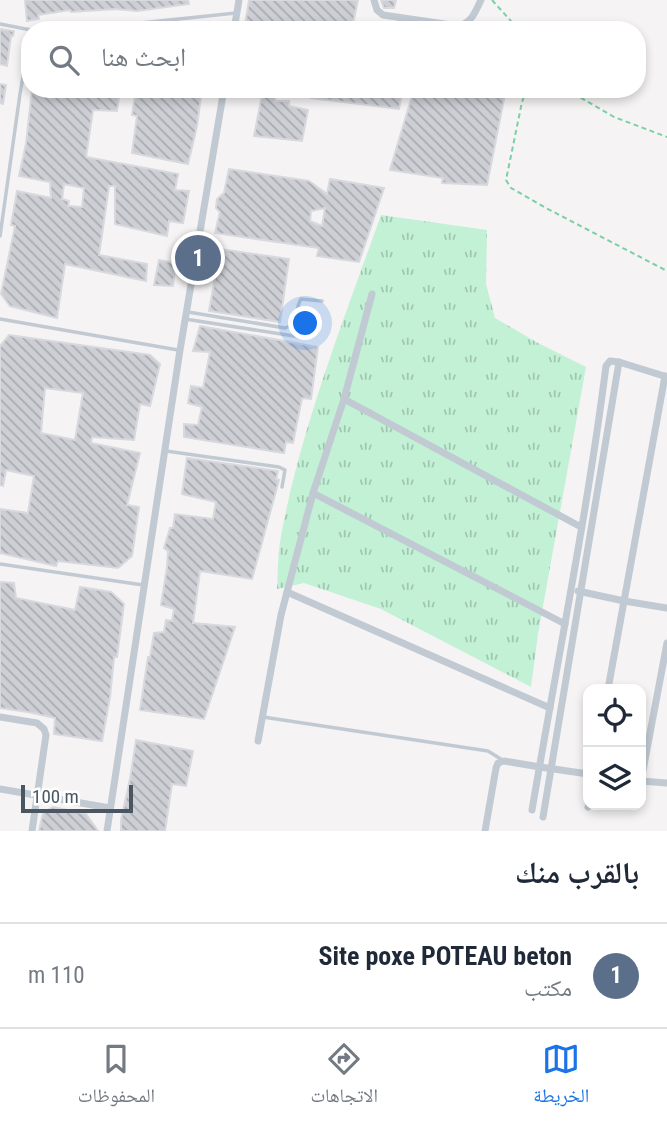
<!DOCTYPE html>
<html lang="ar">
<head>
<meta charset="utf-8">
<style>
	body { margin:0; font-family:"Roboto Condensed","Noto Naskh Arabic",sans-serif; background:#f6f6f7; color:#1f2937; direction:rtl }
	.controls { position:absolute; right:21px; bottom:21px; display:grid; overflow:hidden; border-radius:14px; box-shadow:0 4px 10px #0003 }
	.controls button { width:63px; height:63px; display:grid; place-items:center; padding:0; border:0; border-bottom:2px solid #e0e1e3; background:#fff; color:#1f2937; font:35px sans-serif }
	.scale { position:absolute; left:21px; bottom:18px; width:112px; box-sizing:border-box; padding-left:7px; border:4px solid #4a5661; border-top:0; font-size:19px; line-height:24px; white-space:nowrap; color:#4a5661; -webkit-text-stroke:5px #fff; paint-order:stroke }
	.you { position:absolute; left:306px; top:324px; width:24px; height:24px; margin:-18px; border:5px solid #fff; border-radius:50%; background:#1a73e8; box-shadow:0 0 0 10px #1a73e833 }
	.badge { display:grid; place-items:center; width:46px; height:46px; border-radius:50%; background:#1a73e8; color:#fff; font-size:23px; font-weight:700 }
	.pin { position:absolute; translate:-50% -50%; border:4px solid #fff; box-shadow:0 2px 7px #0006 }
	.list { margin:0; padding:0; list-style:none }
	h2 { display:flex; justify-content:space-between; align-items:center; height:91px; margin:0; padding:0 28px; font-size:30px }
	h2 small { font-size:23px; font-weight:400; color:#747a83 }
	.list li { display:grid; grid-template-columns:46px 1fr auto; gap:21px; align-items:center; box-sizing:border-box; height:105px; padding:0 28px; border-top:2px solid #e0e1e3 }
	.list b { display:block; font-size:26px; white-space:nowrap }
	.list p { margin:0; font-size:23px; white-space:nowrap; color:#747a83 }
	.list em { font-size:23px; font-style:normal; color:#747a83 }
	.icon { flex:none; width:38px; height:38px; fill:none; stroke:currentColor; stroke-width:2; stroke-linecap:round; stroke-linejoin:round }
	.map { position:relative; flex:none; width:667px; height:831px; overflow:hidden; direction:ltr }
	.search { position:absolute; background:#fff; box-shadow:0 4px 10px #0003; left:21px; right:21px; top:21px; height:77px; display:flex; align-items:center; gap:18px; box-sizing:border-box; padding:0 24px; border-radius:28px; color:#747a83; font-size:26px }
	.sheet { height:196px; background:#fff }
	nav { display:flex; justify-content:space-around; align-items:center; box-sizing:border-box; height:98px; border-top:2px solid #e0e1e3; background:#fff; font-size:19px; color:#747a83 }
	nav a { display:grid; justify-items:center; gap:4px }
	nav .on { color:#1a73e8 }
	.map>svg:first-child { display:block }
</style>
</head>
<body>
<div class="map">
<svg width="667" height="831" viewBox="0 0 667 831">
	<defs>
		<pattern id="grass-tufts" width="24" height="20" patternUnits="userSpaceOnUse" patternTransform="scale(1.75)"><rect width="24" height="20" fill="#c3f1d5"/><path d="M3 7l-1-3M5 7V3M7 7l1-3M15 17l-1-3M17 17v-4M19 17l1-3" fill="none" stroke="#a0c6b0"/></pattern>
		<pattern id="building-back-hatch" width="6" height="6" patternUnits="userSpaceOnUse" patternTransform="scale(1.75)"><rect width="6" height="6" fill="#cdcfd5"/><path d="M-1 5l2 2M0 0l6 6M5-1l2 2" fill="none" stroke="#a8abb0"/></pattern>
	</defs>
	<rect width="100%" height="100%" fill="#f5f3f3"/>
	<path fill="url(#grass-tufts)" d="M381 215 487 230 486 284 495 318 538 343 586 367 538 634 531 687 381 609 304 583 277 589C278 571 278 553 281 536 301 428 344 319 381 215Z"/>
	<g fill="url(#building-back-hatch)" stroke="#d7d9de" stroke-width="2" fill-rule="evenodd">
		<polygon points="25,0 188,0 189,4 137,11 116,9 71,12 70,10 38,15 39,19 27,21"/>
		<polygon points="249,0 358,0 353,24 367,26 367,30 244,30"/>
		<polygon points="381,0 396,0 394,8 384,8"/>
		<polygon points="0,29 14,31 13,36 11,36 7,66 0,64"/>
		<polygon points="0,84 6,85 3,104 0,103"/>
		<path d="M32 89H120L117 111 93 110 86 157 178 174 175 190 189 191 183 223 169 221 167 236 115 224V186H109L99 255 147 264 146 281 65 264 57 318 10 306 1 294 15 226 11 225 17 191 51 198 50 182 19 176 26 144ZM64 184 84 188 82 207 68 206 69 201 62 199Z"/>
		<polygon points="136,89 202,89 197,126 188,164 132,153 137,116 132,115"/>
		<polygon points="312,89 403,89 399,109 310,98"/>
		<polygon points="414,89 457,89 457,91 485,95 488,89 506,89 487,185 442,183 443,178 390,170"/>
		<polygon points="262,95 275,95 275,101 289,101 289,106 308,110 302,141 254,136"/>
		<path d="M229 169 309 181 327 194 330 179 384 188 359 262 317 256 319 248 215 233 220 212 216 208 217 199 224 193ZM325 208 322 226 310 221 311 211Z"/>
		<polygon points="220,249 289,259 280,322 209,311"/>
		<polygon points="159,260 176,263 173,286 154,285"/>
		<polygon points="200,326 318,347 311,399 302,398 293,443 286,442 284,453 184,437 184,424 198,425 202,407 188,403 191,386 203,388 210,352 193,351"/>
		<path d="M9 335 150 355 160 364 150 406 140 404 134 440 92 437 91 443 140 453 127 505 139 507 132 556 118 568 58 561 56 566 0 553V509L28 513 34 476 6 470 3 486 0 485V346ZM45 388 83 393 75 440 41 433Z"/>
		<polygon points="187,458 278,471 276,479 279,480 252,579 200,571 193,623 235,627 204,719 140,710 148,657 150,657 154,633 164,632 166,620 172,621 174,609 161,605 167,567 168,551 164,548 170,528 173,528 175,514 213,519 216,502 182,494"/>
		<polygon points="0,582 14,583 16,598 75,610 80,587 111,592 124,604 117,657 114,657 110,697 102,741 54,734 55,718 28,712 0,708"/>
		<polygon points="136,740 193,751 186,786 172,784 165,831 121,831 121,820 130,779"/>
		<polygon points="53,807 86,814 98,831 39,831 43,813"/>
	</g>
	<g fill="none" stroke-linecap="round" stroke-linejoin="round">
		<g stroke="#7ad0a6" stroke-width="2" stroke-dasharray="5 3.5" stroke-linecap="butt">
			<polyline points="492,0 519,30"/>
			<polyline points="527,89 522,102 506,180 511,188 546,208 667,271"/>
			<polyline points="566,89 614,117 667,137"/>
		</g>
		<g stroke="#c1cad2" stroke-width="3.5">
			<polyline points="0,24 31,30 102,27 236,13"/>
			<polyline points="0,236 20,94 30,37"/>
			<path d="M188 312 285 328C300 323 294 310 301 299L322 301"/>
			<polyline points="0,319 178,350"/>
			<polyline points="185,319 300,337"/>
			<polyline points="166,451 279,467 285,470 282,487"/>
			<polyline points="0,564 143,585"/>
			<polyline points="263,717 488,751 504,761"/>
		</g>
		<g stroke="#c1cad2" stroke-width="7">
			<path d="M374 0 377 10 383 15 458 26C472 23 475 12 481 0"/>
			<polyline points="234,30 239,0"/>
			<polyline points="344,399 581,527"/>
			<polyline points="313,493 565,624"/>
			<polyline points="578,591 624,601 667,608"/>
			<polyline points="287,592 550,708"/>
			<polyline points="608,689 665,376"/>
			<polyline points="0,717 37,723 44,729 46,735 32,831"/>
			<polyline points="258,741 281,615 313,493 344,399 372,294"/>
			<polyline points="641,781 667,643"/>
			<polyline points="641,781 667,783"/>
			<polyline points="0,789 110,808"/>
			<polyline points="588,807 589,805"/>
			<path d="M532 810C557 662 587 515 606 366L610 361 619 362 667 377"/>
			<polyline points="543,817 619,362"/>
			<polyline points="107,831 180,350 224,89"/>
			<polyline points="485,831 496,768 498,763 504,761 540,767 588,774"/>
		</g>
	</g>
</svg>
<div class="controls">
<button><svg class="icon" aria-label="locate" viewBox="0 0 24 24"><circle cx="12" cy="12" r="6"/><path d="M12 2v4M12 18v4M2 12h4M18 12h4"/></svg></button>
<button><svg class="icon" aria-label="layers" viewBox="0 0 24 24"><path d="M12 4l9 5-9 5-9-5zM3 14l9 5 9-5"/></svg></button>
</div>
<div class="scale">100 m</div>
<div class="you"></div>
<div class="pin badge" style="left:198px;top:258px;background:#5c6f8a">1</div>
<div class="search"><svg class="icon" aria-label="search" viewBox="0 0 24 24"><circle cx="10" cy="10" r="6"/><path d="M15 15l6 6"/></svg>ابحث هنا</div>
</div>
<section class="sheet">
<h2>بالقرب منك<small></small></h2>
<ul class="list">
<li><span class="badge" style="background:#5c6f8a">1</span><div><b>Site poxe POTEAU beton</b><p>مكتب</p></div><em>110 m</em></li>
</ul>
</section>
<nav>
<a class="on"><svg class="icon" aria-label="map" viewBox="0 0 24 24"><path d="M3 6l6-2 6 2 6-2v14l-6 2-6-2-6 2zM9 4v14M15 6v14"/></svg>الخريطة</a>
<a><svg class="icon" aria-label="directions" viewBox="0 0 24 24"><path d="M12 3l9 9-9 9-9-9zM9 14v-3h6M13 9l2 2-2 2"/></svg>الاتجاهات</a>
<a><svg class="icon" aria-label="saved" viewBox="0 0 24 24"><path d="M7 4h10v16l-5-4-5 4z"/></svg>المحفوظات</a>
</nav>
</body>
</html>
